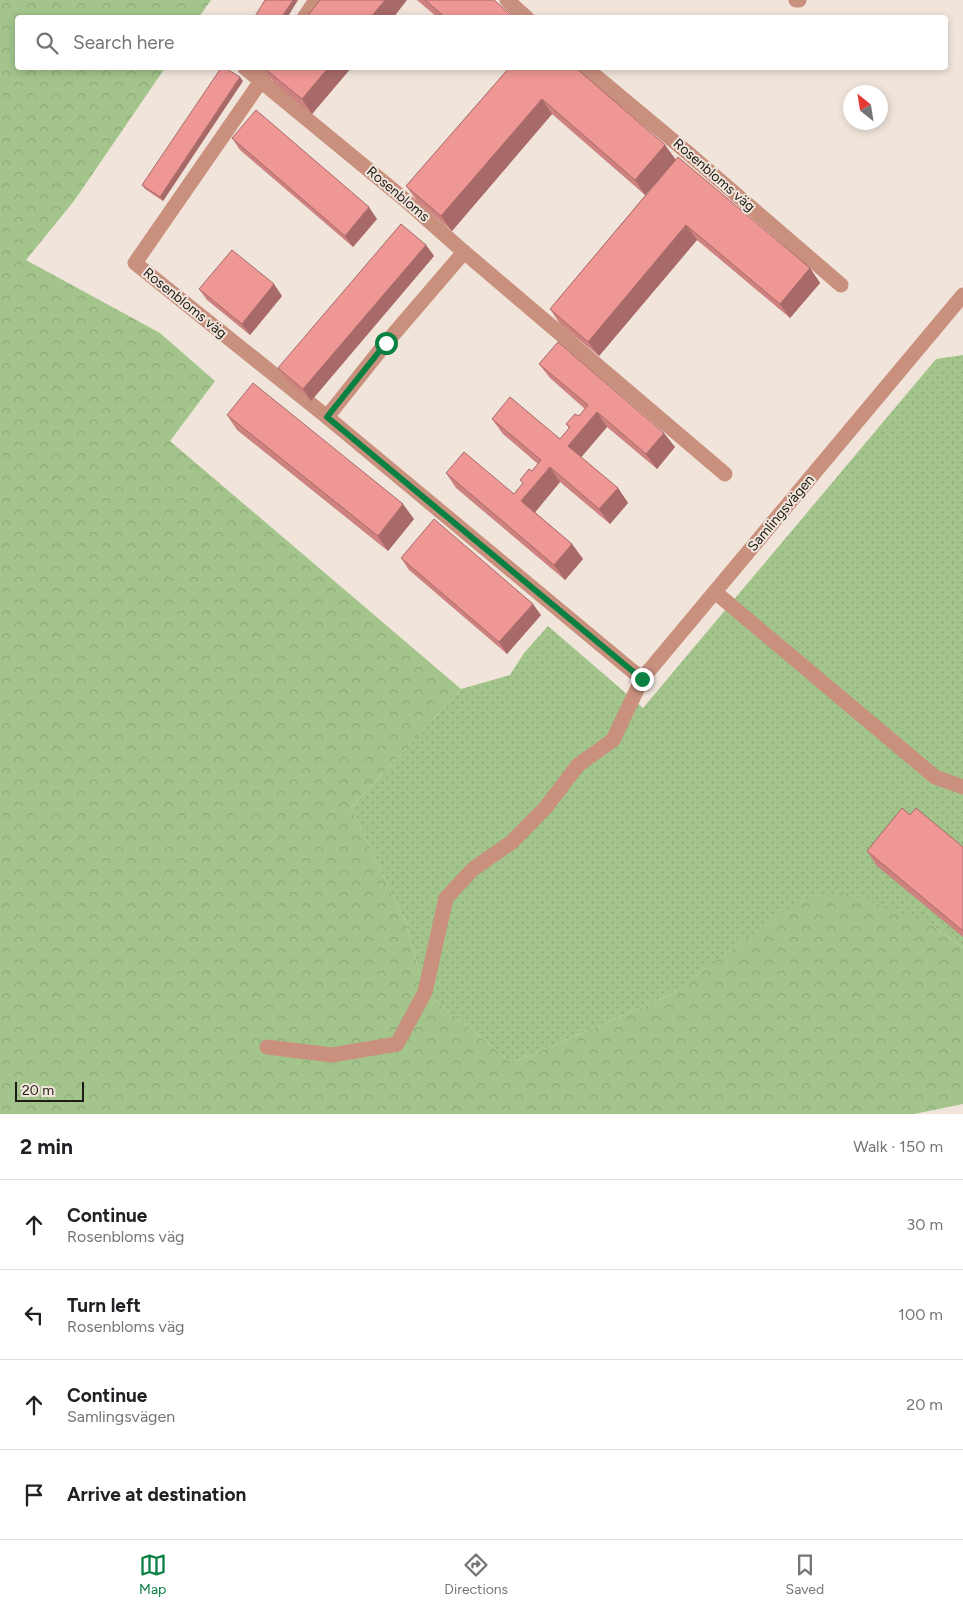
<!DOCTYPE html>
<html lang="en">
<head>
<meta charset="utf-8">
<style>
	body { margin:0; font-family:Figtree,sans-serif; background:#f6f6f6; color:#202124 }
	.compass { position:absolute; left:843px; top:85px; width:45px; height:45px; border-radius:50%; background:#fff; box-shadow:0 2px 8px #0003; rotate:330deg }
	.scale { position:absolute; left:15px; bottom:12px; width:69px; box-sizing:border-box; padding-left:5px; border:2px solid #1f1b17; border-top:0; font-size:14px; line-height:18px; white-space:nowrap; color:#1f1b17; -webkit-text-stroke:4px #f1e5db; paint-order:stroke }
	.stop { position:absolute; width:15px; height:15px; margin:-11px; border:4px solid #0b8043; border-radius:50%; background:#fff }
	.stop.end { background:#0b8043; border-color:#fff; box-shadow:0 1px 5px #0008 }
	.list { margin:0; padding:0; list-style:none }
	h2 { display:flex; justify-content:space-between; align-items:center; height:65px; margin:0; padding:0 20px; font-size:21px }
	h2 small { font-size:16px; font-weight:400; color:#757577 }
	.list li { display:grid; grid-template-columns:32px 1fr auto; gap:15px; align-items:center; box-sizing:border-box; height:90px; padding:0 20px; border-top:1px solid #e0e0e0 }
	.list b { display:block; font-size:19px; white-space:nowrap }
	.list p { margin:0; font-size:16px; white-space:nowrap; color:#757577 }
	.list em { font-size:16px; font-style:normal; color:#757577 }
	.icon { flex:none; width:28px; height:28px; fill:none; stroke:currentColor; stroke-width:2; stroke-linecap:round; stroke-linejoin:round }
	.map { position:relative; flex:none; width:963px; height:1114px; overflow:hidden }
	.search { position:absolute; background:#fff; box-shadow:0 2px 8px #0003; left:15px; right:15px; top:15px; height:55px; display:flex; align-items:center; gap:12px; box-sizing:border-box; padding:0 18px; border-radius:5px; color:#757577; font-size:19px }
	.sheet { height:425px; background:#fff }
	nav { display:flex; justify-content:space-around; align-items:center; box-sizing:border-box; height:70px; border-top:1px solid #e0e0e0; background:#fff; font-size:14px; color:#757577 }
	nav a { display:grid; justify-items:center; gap:2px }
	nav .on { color:#0b8043 }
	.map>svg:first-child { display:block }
</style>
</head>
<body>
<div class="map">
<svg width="963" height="1114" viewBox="0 0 963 1114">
	<defs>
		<pattern id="green-dots" width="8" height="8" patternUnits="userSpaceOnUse" patternTransform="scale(1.25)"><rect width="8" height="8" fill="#a3c58c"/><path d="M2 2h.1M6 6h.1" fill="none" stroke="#8ca978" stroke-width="1.8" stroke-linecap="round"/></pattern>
		<pattern id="forest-crowns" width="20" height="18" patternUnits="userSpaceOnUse" patternTransform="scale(1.25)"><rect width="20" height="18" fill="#a3c58c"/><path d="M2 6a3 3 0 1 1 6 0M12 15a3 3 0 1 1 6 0" fill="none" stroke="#8ca978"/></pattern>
	</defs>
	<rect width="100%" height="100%" fill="#f1e5db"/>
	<polygon fill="url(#green-dots)" points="963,355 963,948 931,924 802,899 668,996 512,1063 425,992 406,923 351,808 461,689 510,675 524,653 548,626 643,708 936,359"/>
	<polygon fill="url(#forest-crowns)" points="0,0 211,0 199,17 18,18 18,68 165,68 74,201 26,260 160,333 215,381 170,441 461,689 351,808 406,923 425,992 512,1063 668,996 801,899 847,893 931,924 963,948 963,1104 914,1114 0,1114"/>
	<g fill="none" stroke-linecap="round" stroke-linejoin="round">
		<g stroke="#c9907e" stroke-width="15">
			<polyline points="507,0 527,18"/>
			<polyline points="796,0 799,0"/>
			<polyline points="304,18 316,0"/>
			<polyline points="245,68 404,199 464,252 725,474"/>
			<polyline points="270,68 135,263 327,417 642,679 963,295"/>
			<polyline points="586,68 688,153 841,285"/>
			<polyline points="327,417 386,343 464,252"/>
			<polyline points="715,592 935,777 963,787"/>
			<polyline points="267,1047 332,1055 397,1044 425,992 446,898 473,869 512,842 546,807 578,765 613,740 642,679"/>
		</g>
	</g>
	<g fill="#cd8280">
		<polygon points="417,0 494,0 515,18 438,18"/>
		<polygon points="264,68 351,68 312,114 274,83"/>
		<polygon points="509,68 665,145 675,159 810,268 820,283 790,318 697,240 599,356 560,324 550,309 663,174 645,195 552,114 452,231 417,201 406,186"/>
		<polygon points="243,81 163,201 145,189 142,185"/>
		<polygon points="232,138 377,219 353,247 240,150"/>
		<polygon points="426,245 434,256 311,401 286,379 278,368"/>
		<polygon points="199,289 282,296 250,335 207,300"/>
		<polygon points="539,364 675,447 657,469 607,427 581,457 618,488 628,503 610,524 560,482 535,512 572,544 583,559 565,580 456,488 446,473 514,494 523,483 520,480 532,471 538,464 503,434 492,419 560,439 569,428 566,424 579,416 585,409 550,378"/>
		<polygon points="227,415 414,519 388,551 237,430"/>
		<polygon points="401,558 541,615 507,654 409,570"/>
		<polygon points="910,815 963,847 963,937 877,866 867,851"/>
	</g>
	<g fill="#a76a68">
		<polygon points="293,0 298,0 287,18 281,18"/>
		<polygon points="385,0 407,0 393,18 370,18"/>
		<polygon points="328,68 351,68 312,114 302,99"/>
		<polygon points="240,77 243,81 163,201 160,197"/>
		<polygon points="542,99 552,114 452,231 441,216"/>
		<polygon points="665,145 676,160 645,195 635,180"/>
		<polygon points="369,207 377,219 353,247 345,236"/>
		<polygon points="686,225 697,240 599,356 588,342"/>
		<polygon points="426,245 434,256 311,401 303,389"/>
		<polygon points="810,268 820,283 790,318 780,304"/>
		<polygon points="274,284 282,296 250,335 242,324"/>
		<polygon points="597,412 607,427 578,461 568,446"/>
		<polygon points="664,433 675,447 657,469 646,454"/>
		<polygon points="550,467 560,482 532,516 521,501"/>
		<polygon points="618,488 628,503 610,524 599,509"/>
		<polygon points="403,504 414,519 388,551 378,536"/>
		<polygon points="572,544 583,559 565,580 554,565"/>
		<polygon points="533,604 541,615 507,654 499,642"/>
	</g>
	<g fill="#ee9795" stroke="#a76a68">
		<polygon points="265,0 293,0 281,18 254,18"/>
		<polygon points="320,0 385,0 370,18 306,18"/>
		<polygon points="425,0 494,0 515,18 446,18"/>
		<polygon points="221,68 225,68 240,77 160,197 142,185"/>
		<polygon points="264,68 328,68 302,99"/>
		<polygon points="509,68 576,68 665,145 635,180 542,99 441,216 406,186"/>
		<polygon points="256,110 369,207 345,236 232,138"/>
		<polygon points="678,157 810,268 780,304 686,225 588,342 550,309"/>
		<polygon points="401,224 426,245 303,389 278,368"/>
		<polygon points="232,250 274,284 242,324 199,289"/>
		<polygon points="558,342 664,433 646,454 597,412 568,446 618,488 599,509 550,467 521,501 572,544 554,565 446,473 464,452 514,494 523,483 520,480 529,469 532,471 541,460 492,419 510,397 560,439 570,427 566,424 575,414 579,416 588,405 539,364"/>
		<polygon points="253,383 403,504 378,536 227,415"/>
		<polygon points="434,519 533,604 499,642 401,558"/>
		<polygon points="902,808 910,815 916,808 963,847 963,931 867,851"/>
	</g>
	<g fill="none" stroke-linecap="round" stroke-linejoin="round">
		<polyline stroke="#0b8043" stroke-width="6" points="386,343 327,417 642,679"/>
	</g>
	<g text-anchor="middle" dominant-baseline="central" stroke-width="4" stroke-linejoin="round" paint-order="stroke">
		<g font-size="14" fill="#1f1b17" stroke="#f1e5db">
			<text transform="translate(714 175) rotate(41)">Rosenbloms väg</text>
			<text transform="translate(398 194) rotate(40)">Rosenbloms</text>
			<text transform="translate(185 303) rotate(39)">Rosenbloms väg</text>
			<text transform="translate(781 513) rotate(-50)">Samlingsvägen</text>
		</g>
	</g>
</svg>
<svg class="compass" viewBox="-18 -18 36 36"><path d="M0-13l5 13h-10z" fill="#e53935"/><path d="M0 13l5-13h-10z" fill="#757577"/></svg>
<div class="scale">20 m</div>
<div class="stop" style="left:386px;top:343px"></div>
<div class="stop end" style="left:642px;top:679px"></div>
<div class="search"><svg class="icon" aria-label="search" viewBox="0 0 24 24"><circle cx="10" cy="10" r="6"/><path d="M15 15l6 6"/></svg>Search here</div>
</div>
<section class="sheet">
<h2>2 min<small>Walk · 150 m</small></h2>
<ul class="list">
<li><svg class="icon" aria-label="ahead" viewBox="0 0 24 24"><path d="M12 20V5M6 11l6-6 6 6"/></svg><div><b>Continue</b><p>Rosenbloms väg</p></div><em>30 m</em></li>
<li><svg class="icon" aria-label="left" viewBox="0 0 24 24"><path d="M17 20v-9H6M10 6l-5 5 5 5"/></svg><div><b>Turn left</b><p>Rosenbloms väg</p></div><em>100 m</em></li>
<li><svg class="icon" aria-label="ahead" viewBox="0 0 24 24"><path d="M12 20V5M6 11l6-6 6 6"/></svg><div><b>Continue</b><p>Samlingsvägen</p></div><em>20 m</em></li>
<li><svg class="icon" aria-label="arrive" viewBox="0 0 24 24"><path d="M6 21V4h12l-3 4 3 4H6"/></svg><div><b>Arrive at destination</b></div></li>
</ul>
</section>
<nav>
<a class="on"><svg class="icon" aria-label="map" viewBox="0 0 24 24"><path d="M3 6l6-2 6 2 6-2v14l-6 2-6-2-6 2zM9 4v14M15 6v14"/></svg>Map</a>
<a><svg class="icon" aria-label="directions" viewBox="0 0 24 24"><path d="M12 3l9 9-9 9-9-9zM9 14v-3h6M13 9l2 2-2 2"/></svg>Directions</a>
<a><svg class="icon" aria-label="saved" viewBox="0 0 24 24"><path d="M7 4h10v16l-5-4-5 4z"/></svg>Saved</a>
</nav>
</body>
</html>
